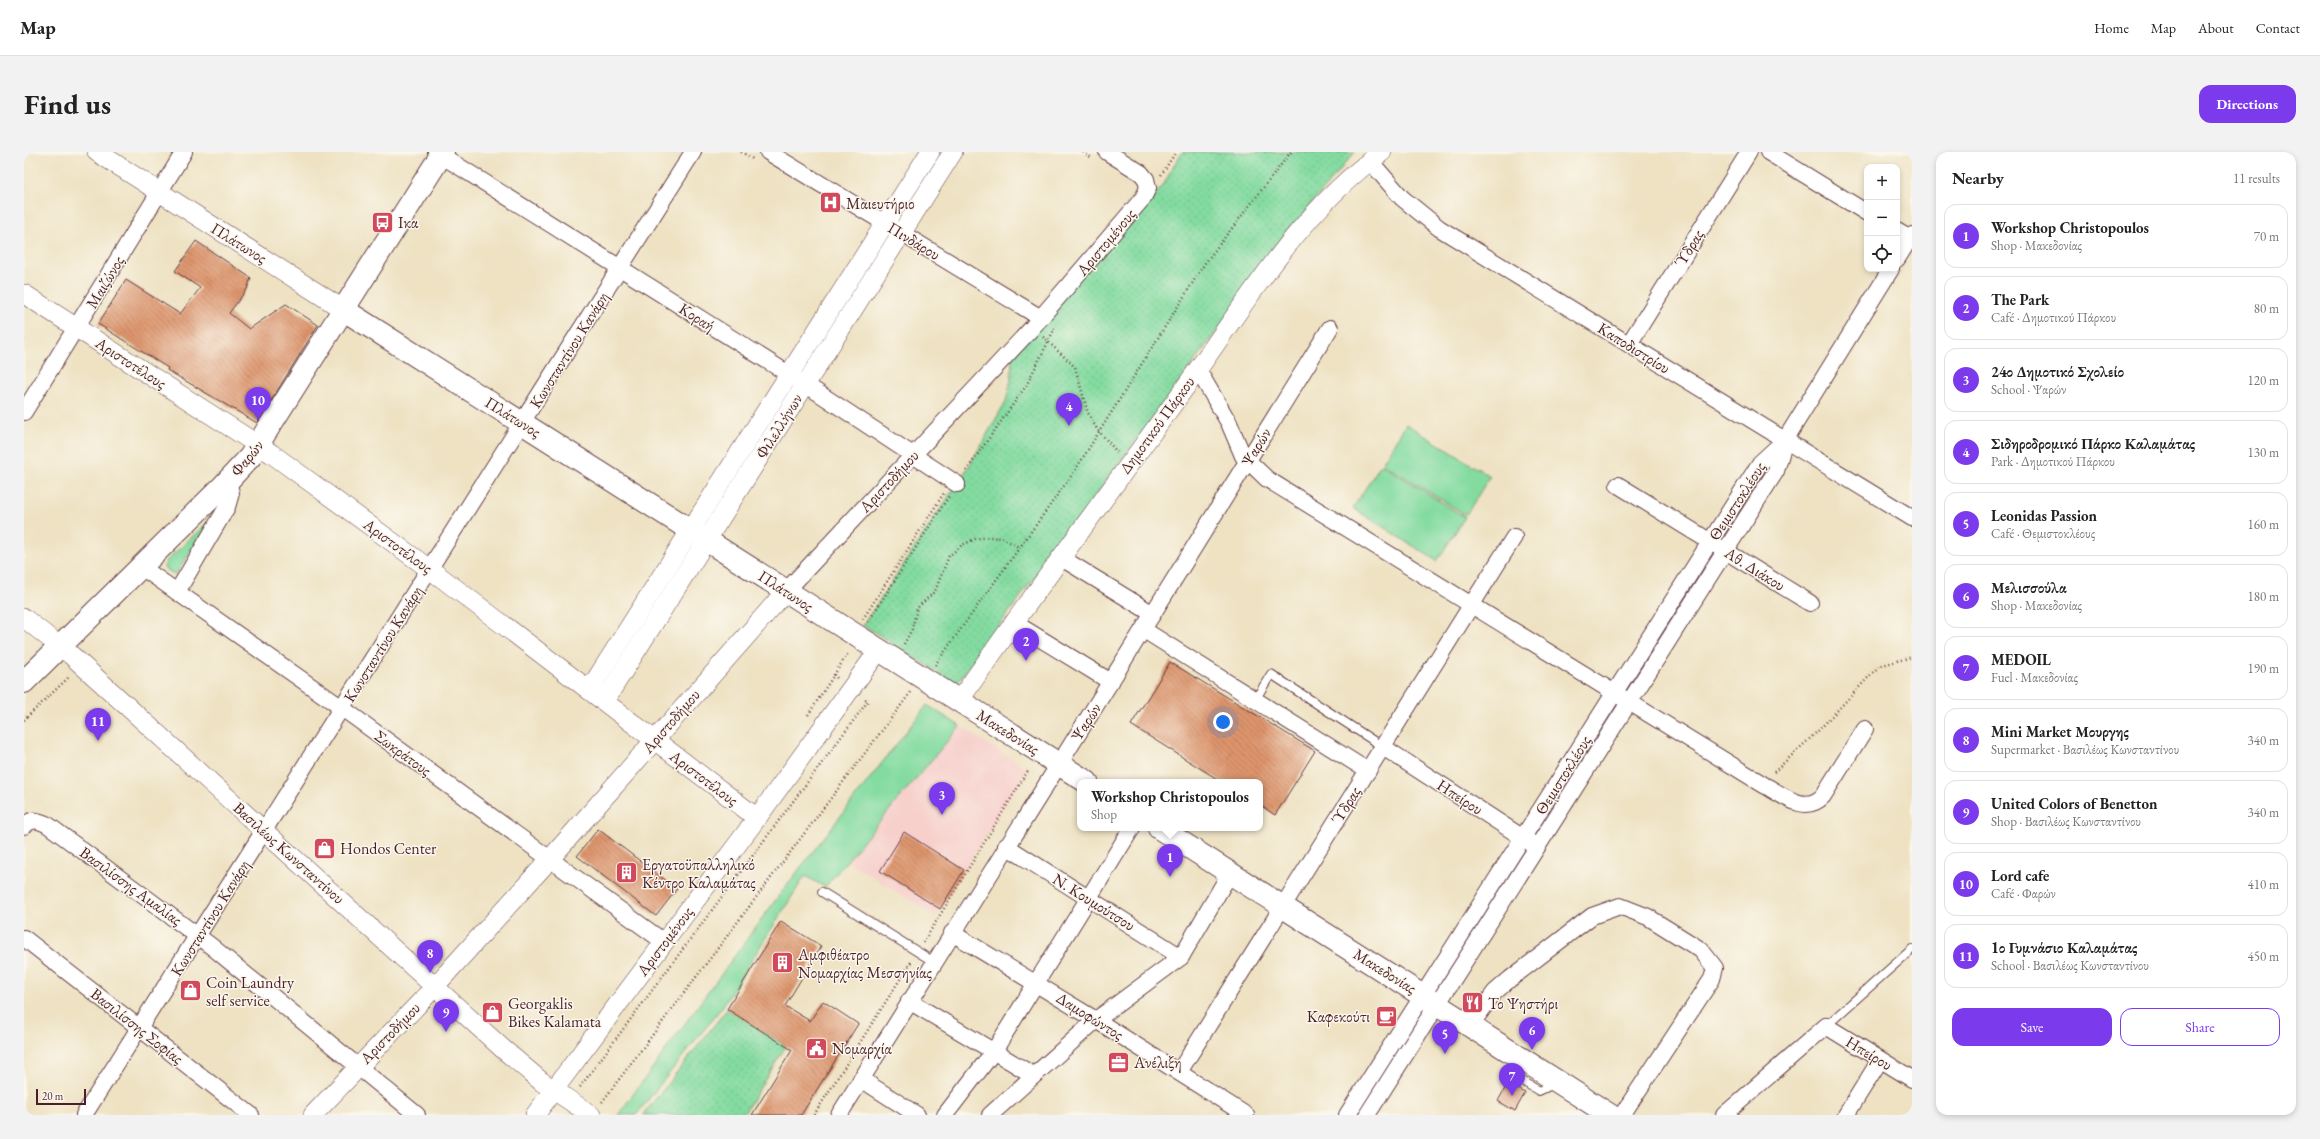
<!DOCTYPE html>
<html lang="en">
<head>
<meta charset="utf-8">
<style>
	body { margin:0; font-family:"EB Garamond",serif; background:#f2f2f2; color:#222 }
	.controls { position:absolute; right:12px; top:12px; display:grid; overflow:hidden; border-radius:8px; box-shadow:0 2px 6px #0003 }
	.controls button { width:36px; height:36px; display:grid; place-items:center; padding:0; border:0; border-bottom:1px solid #e0e0e0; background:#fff; color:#222; font:20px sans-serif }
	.scale { position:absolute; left:12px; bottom:10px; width:50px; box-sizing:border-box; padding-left:4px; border:2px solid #4a1f2b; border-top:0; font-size:11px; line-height:14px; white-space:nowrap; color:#4a1f2b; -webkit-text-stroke:3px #fbf7ec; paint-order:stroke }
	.you { position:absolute; left:1199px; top:570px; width:14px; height:14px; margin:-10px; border:3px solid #fff; border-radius:50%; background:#1a73e8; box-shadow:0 0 0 6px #1a73e833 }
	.badge { display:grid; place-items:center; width:26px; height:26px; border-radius:50%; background:#7c3aed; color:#fff; font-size:13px; font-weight:700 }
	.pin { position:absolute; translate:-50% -33px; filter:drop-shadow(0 1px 2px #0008) }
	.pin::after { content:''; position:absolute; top:21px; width:14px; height:12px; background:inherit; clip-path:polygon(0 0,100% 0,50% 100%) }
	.popup { position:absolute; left:1053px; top:627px; width:186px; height:52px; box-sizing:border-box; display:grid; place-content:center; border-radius:8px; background:#fff; filter:drop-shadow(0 1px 3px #0005); font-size:13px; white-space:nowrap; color:#767676 }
	.popup b { font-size:15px; color:#222 }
	.popup::after { content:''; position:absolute; left:50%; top:100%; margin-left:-8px; border:8px solid transparent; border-top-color:#fff }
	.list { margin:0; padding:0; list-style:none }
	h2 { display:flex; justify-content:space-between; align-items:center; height:52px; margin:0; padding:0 16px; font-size:17px }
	h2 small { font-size:13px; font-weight:400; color:#767676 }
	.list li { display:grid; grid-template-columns:26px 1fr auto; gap:12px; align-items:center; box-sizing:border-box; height:64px; margin:0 8px 8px; padding:0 8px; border:1px solid #e0e0e0; border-radius:12px }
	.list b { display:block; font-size:15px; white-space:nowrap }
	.list p { margin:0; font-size:13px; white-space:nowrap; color:#767676 }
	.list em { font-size:13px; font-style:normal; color:#767676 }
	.actions { display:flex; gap:8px; padding:12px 16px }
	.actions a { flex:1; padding:9px 0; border:1px solid #7c3aed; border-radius:12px; text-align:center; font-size:14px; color:#7c3aed }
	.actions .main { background:#7c3aed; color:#fff }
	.icon { flex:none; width:22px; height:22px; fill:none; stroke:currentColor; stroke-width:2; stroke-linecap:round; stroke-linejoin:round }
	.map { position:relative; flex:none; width:1888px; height:963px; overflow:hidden; border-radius:12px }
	header { display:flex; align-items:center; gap:24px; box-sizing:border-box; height:56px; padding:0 20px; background:#fff; border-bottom:1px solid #e0e0e0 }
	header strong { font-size:19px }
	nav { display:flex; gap:22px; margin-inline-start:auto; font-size:14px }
	.intro { display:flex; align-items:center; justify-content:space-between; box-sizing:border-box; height:96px; padding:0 24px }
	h1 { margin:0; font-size:28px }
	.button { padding:10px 18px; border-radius:12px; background:#7c3aed; color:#fff; font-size:14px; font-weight:700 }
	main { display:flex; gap:24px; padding:0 24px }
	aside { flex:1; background:#fff; border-radius:12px; box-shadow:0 2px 6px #0003 }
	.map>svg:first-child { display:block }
</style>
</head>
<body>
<header>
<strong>Map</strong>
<nav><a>Home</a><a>Map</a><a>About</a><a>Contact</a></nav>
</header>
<div class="intro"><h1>Find us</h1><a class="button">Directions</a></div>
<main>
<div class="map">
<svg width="1888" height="963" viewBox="0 0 1888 963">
	<defs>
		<pattern id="park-dots" width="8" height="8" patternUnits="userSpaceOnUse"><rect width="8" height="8" fill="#83dba0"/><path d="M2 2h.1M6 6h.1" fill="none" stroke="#73bc8a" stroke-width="1.8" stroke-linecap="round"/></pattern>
		<pattern id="building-back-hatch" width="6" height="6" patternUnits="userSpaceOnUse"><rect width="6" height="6" fill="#dd946c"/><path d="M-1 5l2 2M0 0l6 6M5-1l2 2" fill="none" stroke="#b57859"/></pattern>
	</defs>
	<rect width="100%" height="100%" fill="#fbf7ec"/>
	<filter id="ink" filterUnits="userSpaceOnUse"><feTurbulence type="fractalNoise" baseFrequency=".025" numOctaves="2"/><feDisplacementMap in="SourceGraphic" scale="8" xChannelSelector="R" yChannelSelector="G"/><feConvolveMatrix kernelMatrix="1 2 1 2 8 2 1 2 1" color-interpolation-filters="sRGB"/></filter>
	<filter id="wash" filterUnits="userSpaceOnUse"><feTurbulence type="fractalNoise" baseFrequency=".012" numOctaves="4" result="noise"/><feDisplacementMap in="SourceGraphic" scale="16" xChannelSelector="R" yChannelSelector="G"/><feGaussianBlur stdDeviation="0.9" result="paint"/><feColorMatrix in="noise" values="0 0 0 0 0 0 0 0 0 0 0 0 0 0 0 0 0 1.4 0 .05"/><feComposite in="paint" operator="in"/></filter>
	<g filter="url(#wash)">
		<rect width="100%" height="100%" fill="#eee2c3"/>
		<polygon fill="#f7d0cc" points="936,574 1003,617 912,764 823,709"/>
		<g fill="#83dba0" stroke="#667d66">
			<polygon points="1382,272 1466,324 1442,363 1358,311"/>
			<polygon points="1357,312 1441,365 1413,409 1329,356"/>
			<polygon points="184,370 186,371 151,423 140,416 142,409"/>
			<polygon points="903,553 936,574 801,735 781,724 698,855 612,963 594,963 759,738"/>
		</g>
		<g fill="url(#park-dots)" stroke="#667d66">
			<polygon points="1158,0 1331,0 1280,61 932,532 839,473 945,314 982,249 987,228 988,200 1138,35"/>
			<polygon points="703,857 762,894 719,963 619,963"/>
		</g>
		<g id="blocks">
			<g fill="url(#building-back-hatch)">
				<polygon points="172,89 227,126 223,137 205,161 225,177 262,152 294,173 233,271 143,218 144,216 74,172 102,128 156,162 176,136 151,119"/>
				<polygon points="1146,510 1291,599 1251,663 1236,653 1236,630 1198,630 1107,573"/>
				<polygon points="574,677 653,737 632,764 553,704"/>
				<polygon points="880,680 940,718 916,757 856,719"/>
				<polygon points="757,769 797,794 761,854 786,869 799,849 834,872 777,963 728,963 768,898 703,857"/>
				<polygon points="1484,931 1501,941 1491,959 1474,949"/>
			</g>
		</g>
	</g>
	<g filter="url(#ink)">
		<use href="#blocks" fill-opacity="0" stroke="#633c42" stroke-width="1"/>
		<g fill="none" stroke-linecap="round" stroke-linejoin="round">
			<defs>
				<g id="service">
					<polyline points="1231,548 1247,522 1359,595"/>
					<polyline points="798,740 910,810"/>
					<polyline points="1802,874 1888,797"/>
					<polyline points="1492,906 1490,924 1515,939 1532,931"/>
				</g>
				<g id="minor">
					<polyline points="412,0 793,240 933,332"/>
					<polyline points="744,0 1017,166"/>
					<polyline points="1744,0 1843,61"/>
					<polyline points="1346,9 1378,46 1415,76 1888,366"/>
					<polyline points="1873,79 1886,87"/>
					<polyline points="1873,107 1888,83"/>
					<polyline points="1605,192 1725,0"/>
					<path d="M1174 218 1205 271 1219 304 1243 327 1740 633C1759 643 1781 663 1799 644L1841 577"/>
					<polyline points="0,260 160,0"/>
					<polyline points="1594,333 1786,451"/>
					<polyline points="1036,405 1129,462"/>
					<polyline points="116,414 318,556 640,790"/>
					<polyline points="762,439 1007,177 1119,46 1124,36 1122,27 1117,21 1083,0"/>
					<polyline points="153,440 203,355 207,341 204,328"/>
					<polyline points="989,470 1087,530"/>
					<polyline points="1120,478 1344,619"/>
					<polyline points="1359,595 1507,691"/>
					<path d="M0 674C8 666 14 668 24 673L187 794 393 963"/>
					<polyline points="982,694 1157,805"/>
					<polyline points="928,781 1072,868 1222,963"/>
					<polyline points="0,786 227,963"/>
					<polyline points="885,849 1009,923"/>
					<polyline points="1446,874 1471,840 1486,827 1568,764 1596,754 1624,765 1677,798 1691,816 1688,827 1598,963"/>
					<polyline points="1155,920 1490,385"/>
					<polyline points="837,927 893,963"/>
					<polyline points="60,963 669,0"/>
					<polyline points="815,963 1069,558 1306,176"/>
					<polyline points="921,963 970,899 1108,676"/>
					<polyline points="966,963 1072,868 1157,805 1206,721"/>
					<polyline points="1323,963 1736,311 1761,288"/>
					<polyline points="1343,963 1752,319 1761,288 1867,117"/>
					<polyline points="1700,963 1802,874 1888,927"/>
					<polyline points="1822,963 1856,908"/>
				</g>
				<g id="tertiary">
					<polyline points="73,0 320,158"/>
					<polyline points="0,142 248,302 419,427 733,666"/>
					<polyline points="0,466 47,503 479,897 518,930 567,963"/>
					<polyline points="566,537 906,0"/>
					<polyline points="581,548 929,0"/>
					<path d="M935 549C1008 443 1085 341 1160 237 1219 155 1275 60 1358 0"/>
					<polyline points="289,963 403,843 526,707 762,439"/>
					<polyline points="511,963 733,666 855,498"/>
				</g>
				<g id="secondary">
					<polyline points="320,158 1063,630"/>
					<polyline points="0,530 199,334 226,305 419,0"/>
					<polyline points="1135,676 1586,963"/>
				</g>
			</defs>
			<use href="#service" stroke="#633c42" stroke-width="10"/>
			<use href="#minor" stroke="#633c42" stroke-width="18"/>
			<use href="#tertiary" stroke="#633c42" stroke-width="20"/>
			<use href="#secondary" stroke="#633c42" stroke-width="24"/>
			<g stroke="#633c42" stroke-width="2.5" stroke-dasharray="1 3" stroke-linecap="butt">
				<polyline points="717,0 729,7"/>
				<polyline points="1059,0 1068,6"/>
				<polyline points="1137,23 1152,0"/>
				<polyline points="1019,185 1051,215 1064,261 1073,277 1093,300"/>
				<polyline points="942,319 1002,234 1031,176"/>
				<polyline points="839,467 920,341"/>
				<polyline points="844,470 925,344"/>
				<polyline points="880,492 888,477 893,456 911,439 925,404 938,393 951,387 965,385 979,386 996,396"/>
				<polyline points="911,513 1050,320 1181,111 1267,0"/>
				<polyline points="813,526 810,523 824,501"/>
				<polyline points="784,563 810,523"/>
				<polyline points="0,568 46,524"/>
				<polyline points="1750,620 1794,579 1855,514 1888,505"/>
				<polyline points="899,791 1005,617"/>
				<polyline points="556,935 844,549 841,547"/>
				<polyline points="578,950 887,540"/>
				<polyline points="790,963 887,810"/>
			</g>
			<use href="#service" stroke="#fff" stroke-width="8"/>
			<use href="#minor" stroke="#fff" stroke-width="16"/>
			<use href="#tertiary" stroke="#fff" stroke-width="19"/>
			<use href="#secondary" stroke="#fff" stroke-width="22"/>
		</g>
	</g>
	<defs>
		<symbol id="hospital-square" viewBox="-11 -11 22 22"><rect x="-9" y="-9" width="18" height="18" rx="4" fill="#d1495b" stroke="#fbf7ec"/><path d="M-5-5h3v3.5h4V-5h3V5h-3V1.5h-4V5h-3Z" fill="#fff"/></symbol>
		<symbol id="bus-square" viewBox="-11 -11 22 22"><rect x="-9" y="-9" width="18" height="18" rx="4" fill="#d1495b" stroke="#fbf7ec"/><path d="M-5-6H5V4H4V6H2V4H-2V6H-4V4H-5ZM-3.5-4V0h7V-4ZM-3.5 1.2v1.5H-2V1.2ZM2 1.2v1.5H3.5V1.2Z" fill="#fff"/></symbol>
		<symbol id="shop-square" viewBox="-11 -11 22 22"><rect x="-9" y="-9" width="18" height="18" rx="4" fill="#d1495b" stroke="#fbf7ec"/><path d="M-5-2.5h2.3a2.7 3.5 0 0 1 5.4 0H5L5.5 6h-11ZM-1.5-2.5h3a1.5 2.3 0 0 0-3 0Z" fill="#fff"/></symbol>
		<symbol id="building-square" viewBox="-11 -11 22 22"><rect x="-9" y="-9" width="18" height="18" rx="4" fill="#d1495b" stroke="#fbf7ec"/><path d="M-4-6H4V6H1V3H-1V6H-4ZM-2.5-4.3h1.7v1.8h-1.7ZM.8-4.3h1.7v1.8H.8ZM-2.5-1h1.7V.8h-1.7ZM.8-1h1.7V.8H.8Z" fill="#fff"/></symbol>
		<symbol id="restaurant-square" viewBox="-11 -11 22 22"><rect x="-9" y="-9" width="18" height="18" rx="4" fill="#d1495b" stroke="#fbf7ec"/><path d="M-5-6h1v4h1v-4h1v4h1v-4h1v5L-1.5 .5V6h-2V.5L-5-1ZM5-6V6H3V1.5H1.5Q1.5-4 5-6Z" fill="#fff"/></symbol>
		<symbol id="cafe-square" viewBox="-11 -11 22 22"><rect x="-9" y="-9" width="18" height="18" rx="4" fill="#d1495b" stroke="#fbf7ec"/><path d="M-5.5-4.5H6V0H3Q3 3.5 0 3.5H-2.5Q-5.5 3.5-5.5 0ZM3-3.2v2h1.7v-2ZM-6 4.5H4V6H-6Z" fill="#fff"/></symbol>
		<symbol id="civic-square" viewBox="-11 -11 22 22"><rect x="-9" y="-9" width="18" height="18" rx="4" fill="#d1495b" stroke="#fbf7ec"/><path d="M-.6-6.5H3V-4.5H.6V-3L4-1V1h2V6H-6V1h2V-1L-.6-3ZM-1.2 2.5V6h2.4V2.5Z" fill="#fff"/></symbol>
		<symbol id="office-square" viewBox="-11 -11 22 22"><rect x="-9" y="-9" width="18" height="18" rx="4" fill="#d1495b" stroke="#fbf7ec"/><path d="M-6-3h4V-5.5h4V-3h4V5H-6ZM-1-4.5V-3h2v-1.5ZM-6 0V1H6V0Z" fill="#fff"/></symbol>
	</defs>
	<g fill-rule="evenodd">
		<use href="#hospital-square" x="794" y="38" width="25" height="25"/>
		<use href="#bus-square" x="346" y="58" width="25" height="25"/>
		<use href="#shop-square" x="288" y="684" width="25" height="25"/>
		<use href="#building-square" x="590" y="708" width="25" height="25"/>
		<use href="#building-square" x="746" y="798" width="25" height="25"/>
		<use href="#shop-square" x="154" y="826" width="25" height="25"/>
		<use href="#restaurant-square" x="1436" y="838" width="25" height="25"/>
		<use href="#shop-square" x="456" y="848" width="25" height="25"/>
		<use href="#cafe-square" x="1350" y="852" width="25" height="25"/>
		<use href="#civic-square" x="780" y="884" width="25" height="25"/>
		<use href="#office-square" x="1082" y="898" width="25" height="25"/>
	</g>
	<g text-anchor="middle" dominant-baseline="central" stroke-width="3" stroke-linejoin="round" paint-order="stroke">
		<g font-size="16" fill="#4a1f2b" stroke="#fbf7ec" text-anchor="start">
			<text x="822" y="51">Μαιευτήριο</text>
			<text x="374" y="70">Ικα</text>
			<text x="316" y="696">Hondos Center</text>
			<text x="618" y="712">Εργατοϋπαλληλικό<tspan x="618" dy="18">Κέντρο Καλαμάτας</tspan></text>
			<text x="774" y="802">Αμφιθέατρο<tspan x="774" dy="18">Νομαρχίας Μεσσηνίας</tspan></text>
			<text x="182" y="830">Coin Laundry<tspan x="182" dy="18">self service</tspan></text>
			<text x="484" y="851">Georgaklis<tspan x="484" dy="18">Bikes Kalamata</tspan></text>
			<text x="1464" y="851">Το Ψηστήρι</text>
			<text x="1346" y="864" text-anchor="end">Καφεκούτι</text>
			<text x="808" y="896">Νομαρχία</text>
			<text x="1110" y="910">Ανέλιξη</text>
		</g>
		<g font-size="16" fill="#4a1f2b" stroke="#fbf7ec">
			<text transform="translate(890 89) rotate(31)">Πινδάρου</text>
			<text transform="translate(1082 90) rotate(-50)">Αριστομένους</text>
			<text transform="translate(215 91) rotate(32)">Πλάτωνος</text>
			<text transform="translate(1665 96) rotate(-58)">Ύδρας</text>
			<text transform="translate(81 130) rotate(-59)">Μαιζώνος</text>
			<text transform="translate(673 165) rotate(32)">Κοραή</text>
			<text transform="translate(1610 196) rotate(32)">Καποδιστρίου</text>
			<text transform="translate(545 198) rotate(-58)">Κωνσταντίνου Κανάρη</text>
			<text transform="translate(107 211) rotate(33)">Αριστοτέλους</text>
			<text transform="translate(489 265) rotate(32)">Πλάτωνος</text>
			<text transform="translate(1133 273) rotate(-54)">Δημοτικού Πάρκου</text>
			<text transform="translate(755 274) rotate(-58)">Φιλελλήνων</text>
			<text transform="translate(1232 295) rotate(-58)">Ψαρών</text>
			<text transform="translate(223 306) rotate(-51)">Φαρών</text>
			<text transform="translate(865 329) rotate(-47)">Αριστοδήμου</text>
			<text transform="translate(1713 349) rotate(-57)">Θεμιστοκλέους</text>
			<text transform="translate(374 394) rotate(36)">Αριστοτέλους</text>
			<text transform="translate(1731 417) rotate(32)">Αθ. Διάκου</text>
			<text transform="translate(762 439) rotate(33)">Πλάτωνος</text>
			<text transform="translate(359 492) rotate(-58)">Κωνσταντίνου Κανάρη</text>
			<text transform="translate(647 569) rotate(-49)">Αριστοδήμου</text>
			<text transform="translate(1062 570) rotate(-57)">Ψαρών</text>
			<text transform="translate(984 580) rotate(32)">Μακεδονίας</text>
			<text transform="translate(379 601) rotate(36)">Σωκράτους</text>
			<text transform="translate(1539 623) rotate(-58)">Θεμιστοκλέους</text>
			<text transform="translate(680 626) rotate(37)">Αριστοτέλους</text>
			<text transform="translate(1436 645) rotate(33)">Ηπείρου</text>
			<text transform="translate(1322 653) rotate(-58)">Ύδρας</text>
			<text transform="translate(265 701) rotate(42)">Βασιλέως Κωνσταντίνου</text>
			<text transform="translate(107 734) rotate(36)">Βασιλίσσης Αμαλίας</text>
			<text transform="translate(1070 750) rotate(32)">Ν. Κουμούτσου</text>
			<text transform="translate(186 766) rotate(-58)">Κωνσταντίνου Κανάρη</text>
			<text transform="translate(641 789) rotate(-53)">Αριστομένους</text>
			<text transform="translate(1361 819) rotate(32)">Μακεδονίας</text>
			<text transform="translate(1066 864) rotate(32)">Δαμοφώντος</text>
			<text transform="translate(113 874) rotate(38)">Βασιλίσσης Σοφίας</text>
			<text transform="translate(366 881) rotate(-46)">Αριστοδήμου</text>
			<text transform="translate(1845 901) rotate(31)">Ηπείρου</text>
		</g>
	</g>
</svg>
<div class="controls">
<button>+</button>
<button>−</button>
<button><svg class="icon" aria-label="locate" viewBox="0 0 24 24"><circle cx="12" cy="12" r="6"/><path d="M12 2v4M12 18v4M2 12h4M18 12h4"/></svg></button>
</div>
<div class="scale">20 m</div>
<div class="you"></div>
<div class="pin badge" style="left:1146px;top:725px">1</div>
<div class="popup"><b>Workshop Christopoulos</b>Shop</div>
<div class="pin badge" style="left:1002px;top:509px">2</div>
<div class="pin badge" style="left:918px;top:663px">3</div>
<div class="pin badge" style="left:1045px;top:274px">4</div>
<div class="pin badge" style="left:1421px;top:902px">5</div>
<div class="pin badge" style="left:1508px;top:898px">6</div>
<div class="pin badge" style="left:1488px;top:944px">7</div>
<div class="pin badge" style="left:406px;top:821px">8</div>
<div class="pin badge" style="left:422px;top:880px">9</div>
<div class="pin badge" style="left:234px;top:268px">10</div>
<div class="pin badge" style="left:74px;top:589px">11</div>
</div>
<aside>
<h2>Nearby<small>11 results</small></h2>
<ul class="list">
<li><span class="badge">1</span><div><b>Workshop Christopoulos</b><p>Shop · Μακεδονίας</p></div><em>70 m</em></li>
<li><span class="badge">2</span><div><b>The Park</b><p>Café · Δημοτικού Πάρκου</p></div><em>80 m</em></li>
<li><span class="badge">3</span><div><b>24ο Δημοτικό Σχολείο</b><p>School · Ψαρών</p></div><em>120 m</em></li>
<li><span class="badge">4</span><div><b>Σιδηροδρομικό Πάρκο Καλαμάτας</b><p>Park · Δημοτικού Πάρκου</p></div><em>130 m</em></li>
<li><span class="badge">5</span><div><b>Leonidas Passion</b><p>Café · Θεμιστοκλέους</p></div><em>160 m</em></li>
<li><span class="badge">6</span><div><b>Μελισσούλα</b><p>Shop · Μακεδονίας</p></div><em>180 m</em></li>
<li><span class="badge">7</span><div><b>MEDOIL</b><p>Fuel · Μακεδονίας</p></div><em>190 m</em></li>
<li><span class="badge">8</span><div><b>Mini Market Μουργης</b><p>Supermarket · Βασιλέως Κωνσταντίνου</p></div><em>340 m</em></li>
<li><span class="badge">9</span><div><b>United Colors of Benetton</b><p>Shop · Βασιλέως Κωνσταντίνου</p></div><em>340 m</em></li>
<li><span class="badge">10</span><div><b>Lord cafe</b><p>Café · Φαρών</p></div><em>410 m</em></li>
<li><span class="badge">11</span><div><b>1ο Γυμνάσιο Καλαμάτας</b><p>School · Βασιλέως Κωνσταντίνου</p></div><em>450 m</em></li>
</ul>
<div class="actions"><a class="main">Save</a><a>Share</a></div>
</aside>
</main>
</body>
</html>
